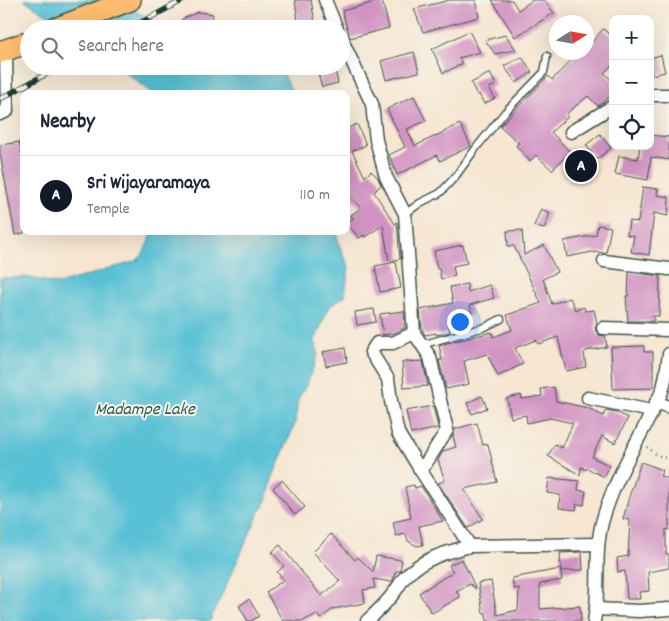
<!DOCTYPE html>
<html lang="en">
<head>
<meta charset="utf-8">
<style>
	body { margin:0; font-family:Dekko,sans-serif; background:#f6f6f7; color:#1f2937 }
	.controls { position:absolute; right:15px; top:15px; display:grid; overflow:hidden; border-radius:10px; box-shadow:0 5px 20px #0002 }
	.controls button { width:45px; height:45px; display:grid; place-items:center; padding:0; border:0; border-bottom:1px solid #e0e1e3; background:#fff; color:#1f2937; font:25px sans-serif }
	.compass { position:absolute; left:549px; top:15px; width:45px; height:45px; border-radius:50%; background:#fff; box-shadow:0 5px 20px #0002; rotate:79deg }
	.you { position:absolute; left:459px; top:321px; width:18px; height:18px; margin:-12px; border:4px solid #fff; border-radius:50%; background:#1a73e8; box-shadow:0 0 0 8px #1a73e833 }
	.badge { display:grid; place-items:center; width:32px; height:32px; border-radius:50%; background:#111827; color:#fff; font-size:16px; font-weight:700 }
	.pin { position:absolute; translate:-50% -50%; border:2px solid #fff; box-shadow:0 1px 5px #0006 }
	.list { margin:0; padding:0; list-style:none }
	h2 { display:flex; justify-content:space-between; align-items:center; height:65px; margin:0; padding:0 20px; font-size:21px }
	h2 small { font-size:16px; font-weight:400; color:#747a83 }
	.list li { display:grid; grid-template-columns:32px 1fr auto; gap:15px; align-items:center; box-sizing:border-box; height:80px; padding:0 20px; border-top:1px solid #e0e1e3 }
	.list b { display:block; font-size:19px; white-space:nowrap }
	.list p { margin:0; font-size:16px; white-space:nowrap; color:#747a83 }
	.list em { font-size:16px; font-style:normal; color:#747a83 }
	.icon { flex:none; width:28px; height:28px; fill:none; stroke:currentColor; stroke-width:2; stroke-linecap:round; stroke-linejoin:round }
	.map { position:relative; flex:none; width:669px; height:621px; overflow:hidden }
	.search { position:absolute; background:#fff; box-shadow:0 5px 20px #0002; left:20px; top:20px; width:330px; height:55px; display:flex; align-items:center; gap:12px; box-sizing:border-box; padding:0 18px; border-radius:28px; color:#747a83; font-size:19px }
	.panel { position:absolute; background:#fff; box-shadow:0 5px 20px #0002; left:20px; top:90px; width:330px; height:145px; border-radius:10px }
	.map>svg:first-child { display:block }
</style>
</head>
<body>
<div class="map">
<svg width="669" height="621" viewBox="0 0 669 621">
	<rect width="100%" height="100%" fill="#f7f3e8"/>
	<filter id="ink" filterUnits="userSpaceOnUse"><feTurbulence type="fractalNoise" baseFrequency=".02" numOctaves="2"/><feDisplacementMap in="SourceGraphic" scale="10" xChannelSelector="R" yChannelSelector="G"/><feConvolveMatrix kernelMatrix="1 2 1 2 8 2 1 2 1" color-interpolation-filters="sRGB"/></filter>
	<filter id="wash" filterUnits="userSpaceOnUse"><feTurbulence type="fractalNoise" baseFrequency=".0096" numOctaves="4" result="noise"/><feDisplacementMap in="SourceGraphic" scale="20" xChannelSelector="R" yChannelSelector="G"/><feGaussianBlur stdDeviation="1.12" result="paint"/><feColorMatrix in="noise" values="0 0 0 0 0 0 0 0 0 0 0 0 0 0 0 0 0 1.4 0 .05"/><feComposite in="paint" operator="in"/></filter>
	<g filter="url(#wash)">
		<rect width="100%" height="100%" fill="#f6e6d2"/>
		<g fill="#58c1d5" stroke="#3c7f84">
			<polygon points="24,0 115,0 169,29 70,29"/>
			<polygon points="118,66 280,66 293,94 152,94"/>
			<polygon points="153,231 336,231 340,247 349,266 345,296 329,307 315,340 318,354 307,384 298,399 295,424 272,479 267,501 259,513 210,621 0,621 0,278 26,277 58,284 136,261 143,254"/>
		</g>
		<g id="blocks">
			<g fill="#d193c3">
				<polygon points="295,0 311,0 316,29 299,29"/>
				<polygon points="382,0 389,28 350,38 342,11"/>
				<polygon points="450,0 476,0 479,17 423,32 414,9"/>
				<polygon points="492,0 512,0 518,10 533,0 544,0 554,13 515,37"/>
				<polygon points="198,12 213,14 212,24 206,23 194,29 187,29 182,19"/>
				<polygon points="603,29 613,37 613,64 604,73 613,81 613,94 598,106 588,96 566,114 568,117 551,132 570,152 552,170 536,155 530,161 516,146 519,143 500,126 548,76 552,80 579,52 586,52 586,38 592,42"/>
				<polygon points="469,31 480,52 459,58 462,64 443,73 432,49"/>
				<polygon points="506,35 516,50 495,54 485,40"/>
				<polygon points="414,52 419,72 386,80 381,61"/>
				<polygon points="661,55 665,72 652,75 650,58"/>
				<polygon points="522,57 532,72 516,83 504,66"/>
				<polygon points="316,66 334,66 338,83 322,87"/>
				<polygon points="490,73 496,85 489,88 495,98 484,104 479,94 477,95 471,83"/>
				<polygon points="414,96 426,121 407,129 415,146 460,124 471,146 440,161 437,155 397,175 389,155 405,147 387,109"/>
				<polygon points="357,124 366,145 352,151 365,177 371,171 378,178 381,185 374,192 395,224 397,222 400,259 389,261 383,225 365,237 364,235 359,238 346,222 346,221 353,219 351,215 361,208 346,192 346,129"/>
				<polygon points="600,134 611,148 597,159 586,145"/>
				<polygon points="650,135 669,137 669,160 651,157 648,180 615,174 619,156 638,159 640,146 650,146"/>
				<polygon points="19,142 24,165 24,233 15,235 0,153 0,145"/>
				<polygon points="643,187 658,189 657,195 669,197 668,216 654,213 649,255 631,252 634,236 627,235 629,221 638,222"/>
				<polygon points="541,209 550,213 544,229 534,226"/>
				<polygon points="598,225 611,227 606,253 592,252 567,257 564,241 596,235"/>
				<polygon points="522,230 524,255 544,245 557,272 543,279 552,304 570,298 576,310 584,307 585,311 594,310 597,323 595,327 596,331 599,335 605,336 607,347 586,351 584,353 586,367 566,371 558,337 538,344 536,340 515,348 523,364 498,376 487,354 464,361 469,384 446,389 439,360 442,360 439,345 492,332 493,337 512,330 507,315 541,303 514,246 508,246 507,231"/>
				<polygon points="463,245 467,263 453,266 455,276 441,279 439,268 437,269 434,251"/>
				<polygon points="396,262 401,288 380,292 375,266"/>
				<polygon points="629,272 660,276 659,316 653,316 654,321 628,321 626,296 628,296"/>
				<polygon points="467,284 468,292 490,285 494,298 470,305 472,315 447,319 450,332 436,335 436,333 425,335 422,329 420,310 453,303 450,287"/>
				<polygon points="374,309 376,322 357,325 355,312"/>
				<polygon points="404,311 405,328 394,333 383,335 380,314"/>
				<polygon points="644,346 644,352 653,352 653,388 613,389 611,347"/>
				<polygon points="345,348 347,362 326,366 323,352"/>
				<polygon points="423,361 428,386 404,388 402,362"/>
				<polygon points="554,387 556,401 588,408 603,416 606,410 616,412 628,418 615,443 602,436 592,457 610,466 604,477 587,468 586,470 581,467 580,475 548,456 555,444 562,448 573,423 550,418 527,423 526,415 511,418 507,398 521,395 522,399 542,396 541,389"/>
				<polygon points="482,396 487,408 472,414 467,403"/>
				<polygon points="433,406 438,428 411,434 406,411"/>
				<polygon points="477,423 483,445 488,444 497,482 464,489 483,519 468,528 438,483 445,481 438,460 443,451 456,447 453,436 455,429"/>
				<polygon points="641,462 663,470 660,476 669,479 669,530 666,529 666,554 669,554 669,568 648,572 649,591 639,592 640,599 627,599 625,571 618,572 617,558 628,556 630,520 623,519 629,497"/>
				<polygon points="549,478 579,481 578,490 586,491 584,505 577,504 576,510 559,508 560,495 547,493"/>
				<polygon points="282,480 305,507 295,515 273,488"/>
				<polygon points="414,485 415,488 421,486 443,521 419,526 423,545 417,546 408,541 406,534 396,536 393,522 411,518 405,487"/>
				<polygon points="331,534 355,560 358,557 373,572 376,556 402,560 400,571 396,571 392,582 373,579 375,588 363,590 365,603 333,609 320,619 317,614 303,621 283,621 266,592 284,580 277,572 284,566 272,552 280,545 321,596 340,581 313,552"/>
				<polygon points="582,552 583,570 561,571 560,553"/>
				<polygon points="462,559 476,589 470,584 456,591 460,597 432,613 419,593 453,572 449,565"/>
				<polygon points="560,569 562,580 540,584 540,609 580,606 581,621 487,621 486,613 483,613 478,583 491,581 497,615 518,610 519,588 514,589 512,578"/>
				<polygon points="249,599 259,616 251,621 248,621 239,606"/>
			</g>
		</g>
	</g>
	<g filter="url(#ink)">
		<use href="#blocks" fill-opacity="0" stroke="#3f564c" stroke-width="1"/>
		<g fill="none" stroke-linecap="round" stroke-linejoin="round">
			<defs>
				<g id="lane">
					<polyline points="405,214 420,203 440,193 455,177 476,148 505,112 544,72 547,56"/>
					<polyline points="421,345 485,327 501,319"/>
				</g>
				<g id="street">
					<polyline points="325,0 337,29"/>
					<polyline points="341,38 372,104 376,140 386,177 405,214 414,333 430,357 447,430 421,471"/>
					<polyline points="650,95 669,95"/>
					<polyline points="0,114 7,111 6,50"/>
					<polyline points="571,132 613,106"/>
					<polyline points="604,261 669,269"/>
					<polyline points="603,328 669,330"/>
					<polyline points="414,333 393,343 377,343 371,352 388,379 391,401 398,433 421,471 470,546"/>
					<polyline points="588,398 651,411"/>
					<polyline points="656,402 669,407"/>
					<polyline points="596,609 639,611 669,609"/>
					<path d="M367 621C377 612 388 601 396 590 399 586 401 581 405 577 422 559 446 552 470 546L597 544"/>
					<path d="M594 621C601 587 593 553 603 519 616 474 643 434 662 391 666 380 667 366 669 354"/>
				</g>
				<g id="highway">
					<polyline points="55,29 130,0"/>
					<polyline points="0,52 29,42"/>
				</g>
			</defs>
			<use href="#lane" stroke="#3f564c" stroke-width="9"/>
			<use href="#street" stroke="#3f564c" stroke-width="15"/>
			<use href="#highway" stroke="#3f564c" stroke-width="24"/>
			<polyline stroke="#3f564c" stroke-width="2" stroke-dasharray="1 4" stroke-linecap="butt" points="647,447 657,455 669,459"/>
			<use href="#lane" stroke="#fff" stroke-width="6"/>
			<use href="#street" stroke="#fff" stroke-width="12"/>
			<use href="#highway" stroke="#febc70" stroke-width="21"/>
			<defs>
				<g id="rail">
					<polyline points="129,29 183,0"/>
					<polyline points="0,99 61,66"/>
				</g>
			</defs>
			<use href="#rail" stroke="#1f3d34" stroke-width="5.5"/>
			<use href="#rail" stroke="#f7f3e8" stroke-width="4" stroke-dasharray="11" stroke-linecap="butt"/>
		</g>
	</g>
	<g text-anchor="middle" dominant-baseline="central" stroke-width="4" stroke-linejoin="round" paint-order="stroke">
		<g font-size="18" font-style="italic" fill="#2d5e5c" stroke="#f7f3e8">
			<text x="145" y="410">Madampe Lake</text>
		</g>
	</g>
</svg>
<div class="controls">
<button>+</button>
<button>−</button>
<button><svg class="icon" aria-label="locate" viewBox="0 0 24 24"><circle cx="12" cy="12" r="6"/><path d="M12 2v4M12 18v4M2 12h4M18 12h4"/></svg></button>
</div>
<svg class="compass" viewBox="-18 -18 36 36"><path d="M0-13l5 13h-10z" fill="#e53935"/><path d="M0 13l5-13h-10z" fill="#747a83"/></svg>
<div class="you"></div>
<div class="pin badge" style="left:581px;top:166px">A</div>
<div class="search"><svg class="icon" aria-label="search" viewBox="0 0 24 24"><circle cx="10" cy="10" r="6"/><path d="M15 15l6 6"/></svg>Search here</div>
<section class="panel">
<h2>Nearby<small></small></h2>
<ul class="list">
<li><span class="badge">A</span><div><b>Sri Wijayaramaya</b><p>Temple</p></div><em>110 m</em></li>
</ul>
</section>
</div>
</body>
</html>
